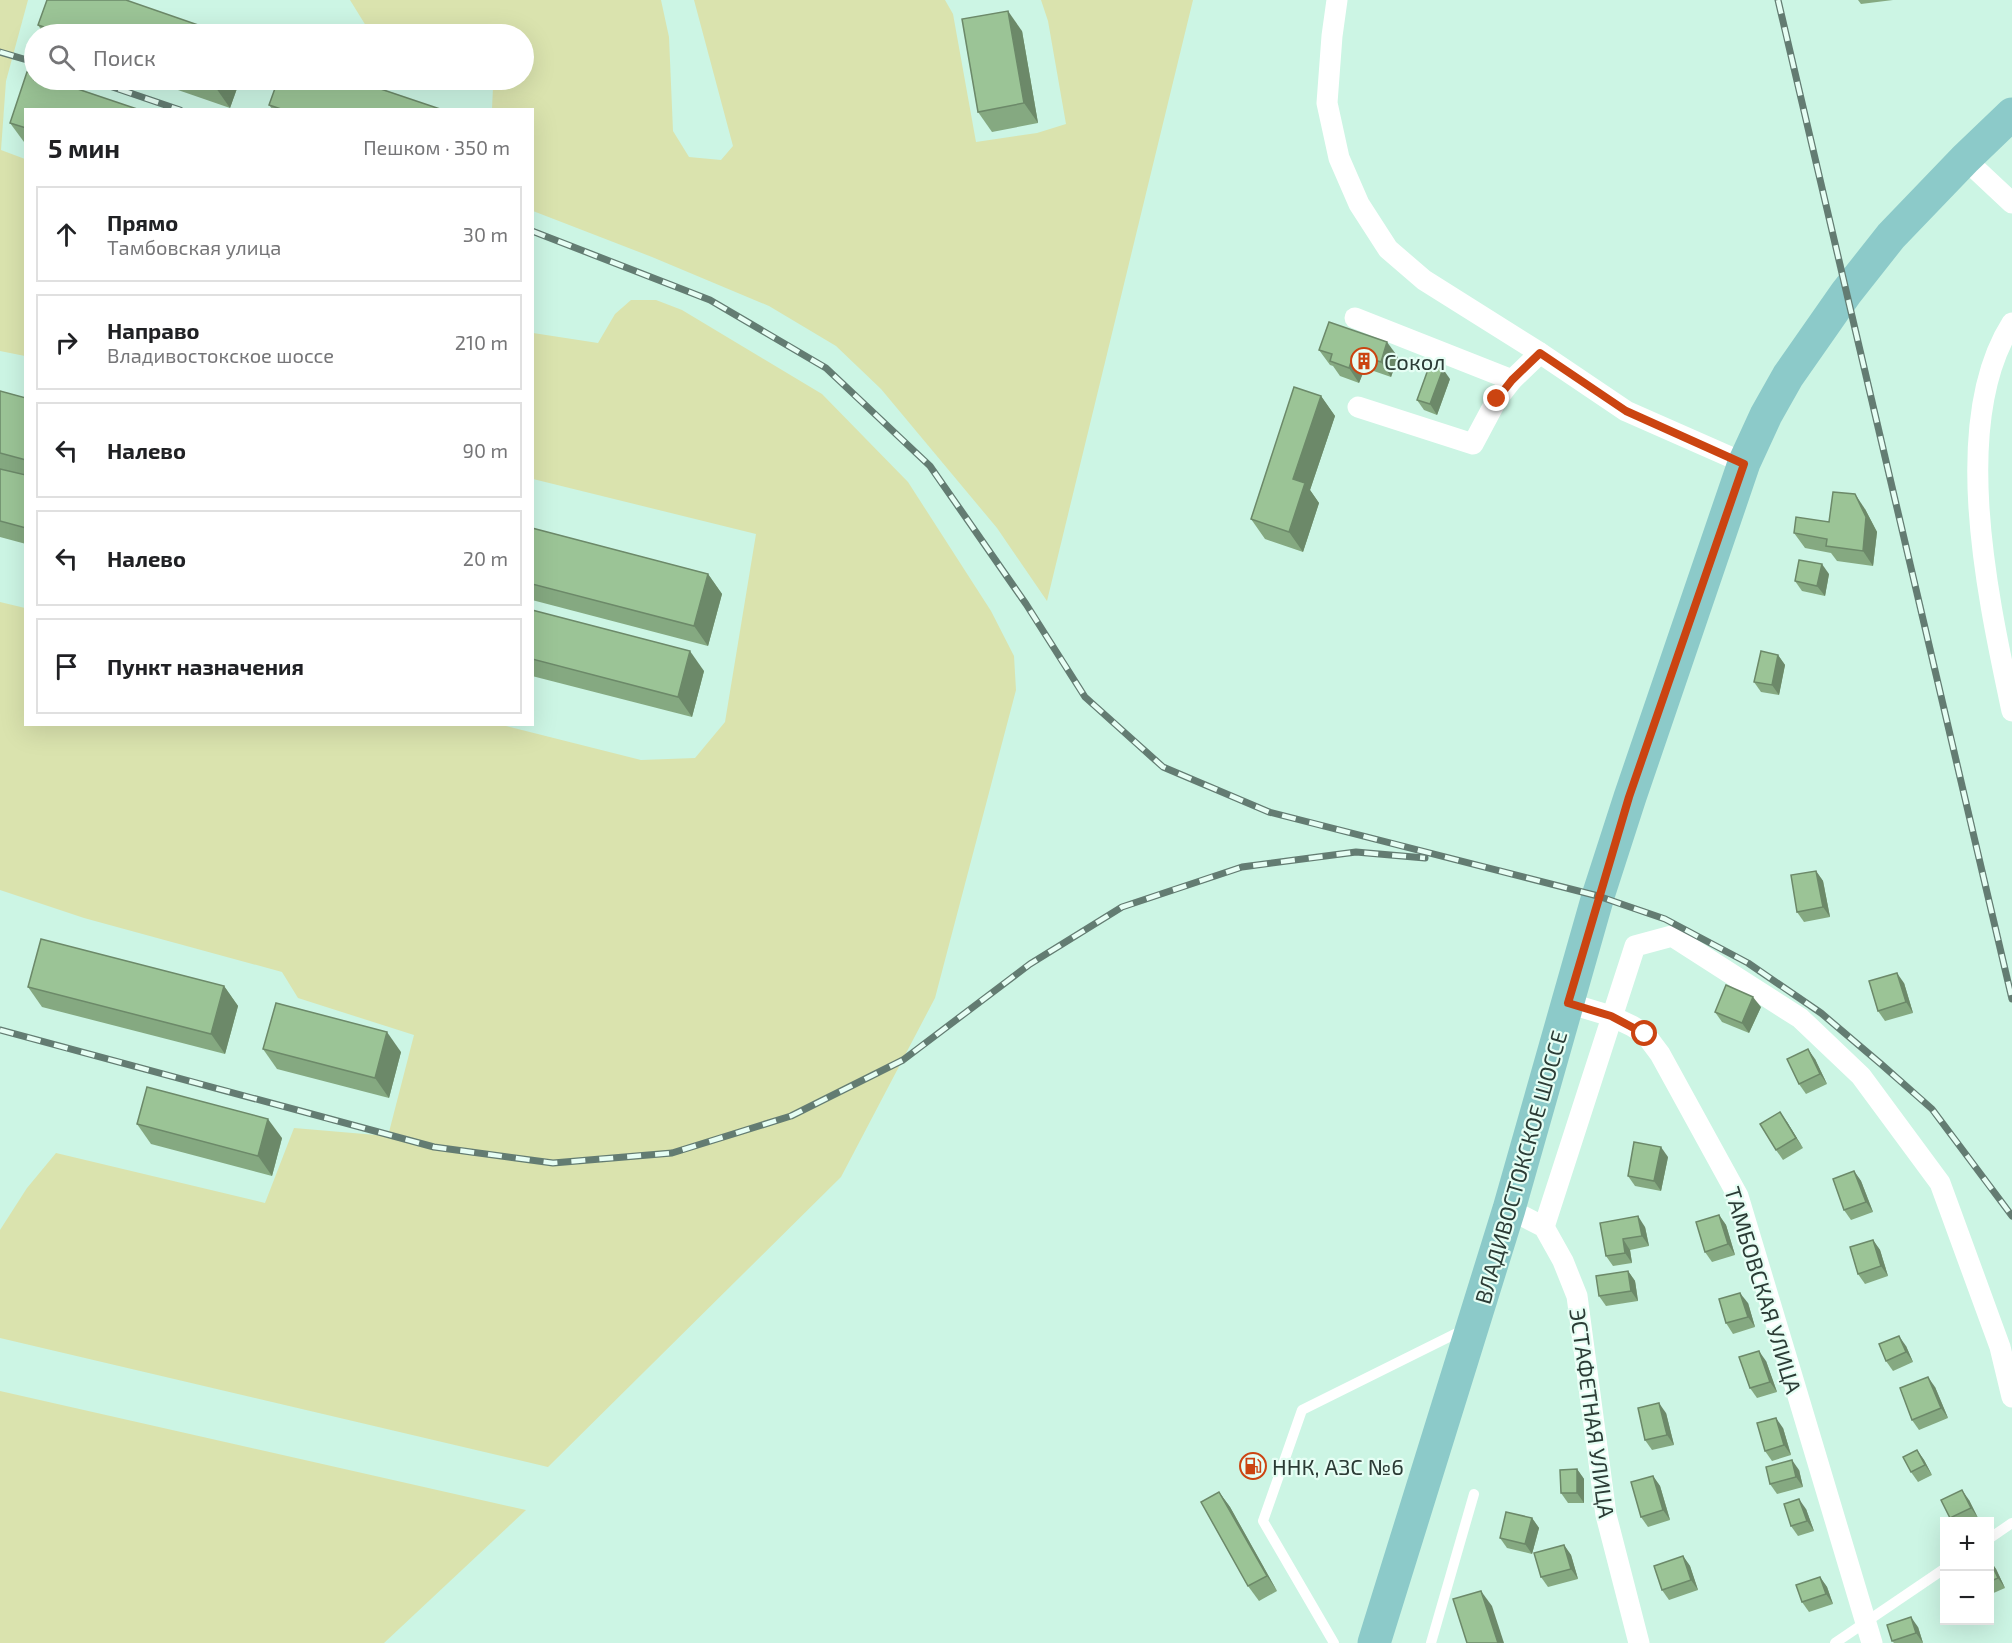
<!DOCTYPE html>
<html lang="ru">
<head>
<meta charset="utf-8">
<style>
	body { margin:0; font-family:"Exo 2",sans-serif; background:#f2f2f2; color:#202124 }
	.controls { position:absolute; right:18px; bottom:18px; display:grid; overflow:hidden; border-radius:0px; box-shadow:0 6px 24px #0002 }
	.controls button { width:54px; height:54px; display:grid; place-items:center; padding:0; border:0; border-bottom:2px solid #e0e0e0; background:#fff; color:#202124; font:30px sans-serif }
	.stop { position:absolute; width:18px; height:18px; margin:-14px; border:4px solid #cb4411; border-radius:50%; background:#fff }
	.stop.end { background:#cb4411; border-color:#fff; box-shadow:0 2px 6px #0008 }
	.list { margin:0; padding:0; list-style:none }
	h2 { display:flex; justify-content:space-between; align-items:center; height:78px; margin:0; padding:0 24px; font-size:26px }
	h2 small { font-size:20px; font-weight:400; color:#757577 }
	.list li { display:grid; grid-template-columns:39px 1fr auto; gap:18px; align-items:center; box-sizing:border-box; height:96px; margin:0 12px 12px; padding:0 12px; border:2px solid #e0e0e0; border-radius:0px }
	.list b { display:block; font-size:22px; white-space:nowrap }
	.list p { margin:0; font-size:20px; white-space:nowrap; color:#757577 }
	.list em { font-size:20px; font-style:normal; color:#757577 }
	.icon { flex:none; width:33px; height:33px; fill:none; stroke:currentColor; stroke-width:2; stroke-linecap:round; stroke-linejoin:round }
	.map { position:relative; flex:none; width:2012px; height:1643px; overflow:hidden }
	.search { position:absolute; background:#fff; box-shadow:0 6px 24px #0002; left:24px; top:24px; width:510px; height:66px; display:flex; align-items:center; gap:15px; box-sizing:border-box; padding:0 21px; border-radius:33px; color:#757577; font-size:22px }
	.panel { position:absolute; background:#fff; box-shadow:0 6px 24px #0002; left:24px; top:108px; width:510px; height:618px; border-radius:0px }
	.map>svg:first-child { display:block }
</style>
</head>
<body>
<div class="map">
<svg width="2012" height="1643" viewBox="0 0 2012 1643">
	<rect width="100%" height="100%" fill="#ccf5e4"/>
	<g fill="#dae3ae">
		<polygon points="0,0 28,0 6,81 1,150 25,159 25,356 0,351"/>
		<polygon points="350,0 661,0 669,37 673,131 689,157 721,160 733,146 694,0 945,0 953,14 976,142 1037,133 1066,124 1048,21 1041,0 1193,0 1047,601 997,528 881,389 836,346 769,306 652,257 533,211 532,110 492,109 493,87 474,80 524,80 524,34 371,34"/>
		<polygon points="631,300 656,300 682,310 822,394 908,482 991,611 1014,656 1016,690 935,998 841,1177 548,1467 0,1338 0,1230 27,1188 56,1153 265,1203 294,1128 388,1136 414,1035 298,998 282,972 84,918 0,890 0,602 25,608 26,724 498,724 641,760 695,758 725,722 756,534 533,479 533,333 598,343 615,314"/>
		<polygon points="0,1391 526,1510 384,1643 0,1643"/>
	</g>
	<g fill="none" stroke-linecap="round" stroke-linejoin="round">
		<g stroke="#fff" stroke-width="10">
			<polyline points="1990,1538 2012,1523"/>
			<polyline points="1334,1643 1263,1521 1302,1410 1465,1329"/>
			<polyline points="1431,1643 1474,1494"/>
			<polyline points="1835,1643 1944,1569"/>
		</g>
		<g stroke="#fff" stroke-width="21">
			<polyline points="1337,0 1332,36 1327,103 1339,158 1359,204 1388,249 1424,280 1540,353 1626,411 1744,463"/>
			<polyline points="1965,159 2012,203"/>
			<polyline points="1355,318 1512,380"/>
			<path d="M2012 323C1948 423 1989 602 2012 711"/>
			<polyline points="1358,407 1473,444 1497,399 1512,380 1540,353"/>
			<polyline points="1568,1003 1611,1016 1632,1026 1645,1034 1660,1054 1738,1196 1872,1643"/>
			<polyline points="1509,1209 1544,1227 1563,1261 1577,1296 1606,1515 1639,1643"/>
			<polyline points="1544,1227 1635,946 1672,936 1800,1018 1861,1076 1940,1183 2000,1347 2012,1397"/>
		</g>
		<polyline stroke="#8ccac9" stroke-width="33" points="1374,1643 1509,1209 1598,896 1630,797 1744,463 1766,415 1788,376 1846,293 1891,236 1965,159 2012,114"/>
		<defs>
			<g id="rail">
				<polyline points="1778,0 2012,999"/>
				<polyline points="0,52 34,62"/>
				<polyline points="92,80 180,110"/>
				<polyline points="532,231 710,300 826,368 930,466 1026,604 1085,697 1163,767 1269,812 1598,896 1665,919 1748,963 1821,1013 1881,1064 1932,1109 2012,1216"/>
				<polyline points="0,1030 434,1147 553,1163 672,1153 791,1116 903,1060 1030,964 1122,907 1242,867 1356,852 1425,858"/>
			</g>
		</defs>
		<use href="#rail" stroke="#637c72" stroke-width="7"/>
		<use href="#rail" stroke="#e6fef4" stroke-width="4.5" stroke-dasharray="14" stroke-linecap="butt"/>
	</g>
	<g fill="#85a981">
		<polygon points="1858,0 1893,0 1861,4"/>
		<polygon points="38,25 224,34 44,34"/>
		<polygon points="1022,31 1038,123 992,132 978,112"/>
		<polygon points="149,80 240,80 230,108"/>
		<polygon points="269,105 443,110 273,110"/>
		<polygon points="26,110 26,143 24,142 10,123"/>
		<polygon points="1319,350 1398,357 1391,377 1365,368 1359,383 1340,376 1333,366 1330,365"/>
		<polygon points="1450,379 1437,415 1424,410 1417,400"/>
		<polygon points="0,391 26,398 26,544 0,537"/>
		<polygon points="1321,396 1335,416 1310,490 1319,503 1303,552 1265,539 1251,519"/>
		<polygon points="1865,509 1877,532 1873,566 1837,561 1831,553 1805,548 1794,533"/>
		<polygon points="532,528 708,574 722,594 708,646 532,600"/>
		<polygon points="1829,574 1825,596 1802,591 1795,581"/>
		<polygon points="532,610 704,671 692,717 532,676"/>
		<polygon points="1778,655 1785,665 1779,695 1761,692 1754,682"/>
		<polygon points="1816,871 1823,881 1830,917 1804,922 1797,912"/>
		<polygon points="1904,983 1913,1013 1885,1021 1878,1011"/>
		<polygon points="224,986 238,1006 225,1054 42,1007 28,987"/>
		<polygon points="1761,1007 1749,1033 1722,1022 1715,1012"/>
		<polygon points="263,1049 401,1052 389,1098 277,1069"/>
		<polygon points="1815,1059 1827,1084 1806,1094 1799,1084"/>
		<polygon points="1787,1122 1803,1148 1783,1160 1776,1150"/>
		<polygon points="137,1124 282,1138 272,1176 151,1144"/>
		<polygon points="1668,1157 1661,1191 1635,1186 1628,1176"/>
		<polygon points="1854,1171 1861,1181 1873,1212 1851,1220 1844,1210"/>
		<polygon points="1719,1215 1726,1225 1735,1255 1712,1262 1705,1252"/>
		<polygon points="1600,1223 1645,1227 1649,1246 1630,1250 1632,1263 1613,1266 1606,1256"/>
		<polygon points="1873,1240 1880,1250 1888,1276 1865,1284 1858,1274"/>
		<polygon points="1628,1271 1635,1281 1638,1301 1606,1306 1599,1296"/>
		<polygon points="1748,1303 1755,1327 1733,1334 1726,1323"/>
		<polygon points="1906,1346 1913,1362 1893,1371 1886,1361"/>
		<polygon points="1766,1361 1777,1392 1757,1398 1750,1388"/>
		<polygon points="1935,1387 1948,1418 1919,1430 1912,1420"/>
		<polygon points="1666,1413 1674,1445 1652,1450 1645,1440"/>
		<polygon points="1783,1428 1791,1455 1772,1461 1765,1451"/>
		<polygon points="1917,1450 1924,1460 1932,1475 1918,1482 1911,1472"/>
		<polygon points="1577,1469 1584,1479 1584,1503 1568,1503 1561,1493"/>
		<polygon points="1799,1470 1803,1487 1777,1494 1770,1484"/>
		<polygon points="1653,1476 1660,1486 1670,1520 1648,1527 1641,1517"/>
		<polygon points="1219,1492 1230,1507 1277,1591 1259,1601 1248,1586"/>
		<polygon points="1969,1500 1978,1518 1971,1521 1952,1521 1950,1518"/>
		<polygon points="1806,1509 1814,1531 1798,1536 1791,1526"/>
		<polygon points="1532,1518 1539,1528 1532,1554 1507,1548 1500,1538"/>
		<polygon points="1564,1545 1571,1555 1578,1579 1548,1587 1541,1577"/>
		<polygon points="1683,1556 1690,1566 1698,1590 1669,1600 1662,1590"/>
		<polygon points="1989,1559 1996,1569 2005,1588 1989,1595"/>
		<polygon points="1820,1577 1827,1587 1833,1604 1809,1612 1802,1602"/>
		<polygon points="1918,1627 1923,1643 1894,1643 1892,1641"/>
	</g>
	<g fill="#6c8969">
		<polygon points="1008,11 1022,31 1038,123 1024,103"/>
		<polygon points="219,80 240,80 230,108 216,88"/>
		<polygon points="1387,342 1398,357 1391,377 1381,362"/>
		<polygon points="1354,353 1365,368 1359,383 1349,368"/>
		<polygon points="1443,369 1450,379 1437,415 1430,404"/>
		<polygon points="1321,396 1335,416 1310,490 1319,503 1303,552 1289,532 1293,479"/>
		<polygon points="1855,494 1865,509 1877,532 1873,566 1863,551"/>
		<polygon points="1822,564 1829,574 1825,596 1817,586"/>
		<polygon points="708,574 722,594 708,646 694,626"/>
		<polygon points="690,651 704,671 692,717 678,697"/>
		<polygon points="1778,655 1785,665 1779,695 1772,685"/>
		<polygon points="1816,871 1823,881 1830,917 1823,907"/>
		<polygon points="1897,973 1904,983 1913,1013 1906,1002"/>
		<polygon points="224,986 238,1006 225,1054 211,1034"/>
		<polygon points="1753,997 1761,1007 1749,1033 1742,1023"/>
		<polygon points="387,1032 401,1052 389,1098 375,1078"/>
		<polygon points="1808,1049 1815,1059 1827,1084 1820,1074"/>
		<polygon points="1780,1112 1787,1122 1803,1148 1796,1138"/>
		<polygon points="268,1119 282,1138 272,1176 258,1156"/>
		<polygon points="1661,1147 1668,1157 1661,1191 1654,1181"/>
		<polygon points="1854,1171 1861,1181 1873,1212 1866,1202"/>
		<polygon points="1719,1215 1726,1225 1735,1255 1728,1244"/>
		<polygon points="1638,1216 1645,1227 1649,1246 1642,1236"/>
		<polygon points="1623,1239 1630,1250 1632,1263 1625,1253"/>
		<polygon points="1873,1240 1880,1250 1888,1276 1881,1266"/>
		<polygon points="1628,1271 1635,1281 1638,1301 1631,1291"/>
		<polygon points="1740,1293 1748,1303 1755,1327 1748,1317"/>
		<polygon points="1899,1336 1906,1346 1913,1362 1906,1352"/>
		<polygon points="1759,1351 1766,1361 1777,1392 1770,1382"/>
		<polygon points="1928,1377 1935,1387 1948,1418 1941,1408"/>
		<polygon points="1659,1403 1666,1413 1674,1445 1667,1435"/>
		<polygon points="1776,1418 1783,1428 1791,1455 1784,1445"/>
		<polygon points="1917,1450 1924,1460 1932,1475 1925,1465"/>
		<polygon points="1792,1460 1799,1470 1803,1487 1796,1477"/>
		<polygon points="1577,1469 1584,1479 1584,1503 1577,1493"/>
		<polygon points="1653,1476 1660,1486 1670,1520 1663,1510"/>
		<polygon points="1962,1490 1969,1500 1978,1518 1971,1508"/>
		<polygon points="1219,1492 1230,1507 1277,1591 1267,1576"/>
		<polygon points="1799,1499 1806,1509 1814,1531 1807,1521"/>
		<polygon points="1532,1518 1539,1528 1532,1554 1525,1544"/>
		<polygon points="1564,1545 1571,1555 1578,1579 1571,1569"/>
		<polygon points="1683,1556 1690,1566 1698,1590 1691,1580"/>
		<polygon points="1989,1559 1996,1569 2005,1588 1998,1578"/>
		<polygon points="1820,1577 1827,1587 1833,1604 1826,1594"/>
		<polygon points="1481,1591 1492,1606 1504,1643 1498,1643"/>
		<polygon points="1911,1617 1918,1627 1923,1643 1916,1633"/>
	</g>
	<g fill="#9bc496" stroke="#6c8969" stroke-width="1.5">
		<polygon points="47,0 126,0 224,34 65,34 38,25"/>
		<polygon points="1008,11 1024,103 978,112 962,19"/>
		<polygon points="27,72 34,74 34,80 51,80 140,110 26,110 26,128 10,123"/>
		<polygon points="192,80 219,80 216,88"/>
		<polygon points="278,80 354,80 443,110 284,110 269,105"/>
		<polygon points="1329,322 1387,342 1381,362 1354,353 1349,368 1330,361 1332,354 1319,350"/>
		<polygon points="1430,364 1443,369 1430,404 1417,400"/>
		<polygon points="1294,387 1321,396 1293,479 1305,483 1289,532 1251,519"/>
		<polygon points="0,391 26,398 26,460 0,453"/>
		<polygon points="0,469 26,475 26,528 0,521"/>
		<polygon points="1833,492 1855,494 1866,517 1863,551 1826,546 1827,539 1794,533 1796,517 1829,522"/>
		<polygon points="532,528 708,574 694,626 532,584"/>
		<polygon points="1799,560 1822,564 1817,586 1795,581"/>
		<polygon points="532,610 690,651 678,697 532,659"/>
		<polygon points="1761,651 1778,655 1772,685 1754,682"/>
		<polygon points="1816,871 1823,907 1797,912 1791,875"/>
		<polygon points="41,939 224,986 211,1034 28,987"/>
		<polygon points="1897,973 1906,1002 1878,1011 1869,981"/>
		<polygon points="1726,985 1753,997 1742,1023 1715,1012"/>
		<polygon points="276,1003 387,1032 375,1078 263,1049"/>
		<polygon points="1808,1049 1820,1074 1799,1084 1787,1059"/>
		<polygon points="147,1087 268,1119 258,1156 137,1124"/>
		<polygon points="1780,1112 1796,1138 1776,1150 1760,1124"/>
		<polygon points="1634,1142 1661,1147 1654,1181 1628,1176"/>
		<polygon points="1854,1171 1866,1202 1844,1210 1833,1179"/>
		<polygon points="1719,1215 1728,1244 1705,1252 1696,1222"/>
		<polygon points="1638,1216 1642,1236 1623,1239 1625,1253 1606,1256 1600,1223"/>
		<polygon points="1873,1240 1881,1266 1858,1274 1850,1247"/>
		<polygon points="1628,1271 1631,1291 1599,1296 1596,1276"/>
		<polygon points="1740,1293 1748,1317 1726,1323 1719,1299"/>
		<polygon points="1899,1336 1906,1352 1886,1361 1879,1344"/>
		<polygon points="1759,1351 1770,1382 1750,1388 1739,1357"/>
		<polygon points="1928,1377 1941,1408 1912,1420 1900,1388"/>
		<polygon points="1659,1403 1667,1435 1645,1440 1638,1408"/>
		<polygon points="1776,1418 1784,1445 1765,1451 1757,1423"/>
		<polygon points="1917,1450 1925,1465 1911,1472 1903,1457"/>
		<polygon points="1792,1460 1796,1477 1770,1484 1766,1467"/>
		<polygon points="1577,1469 1577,1493 1561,1493 1560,1470"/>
		<polygon points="1653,1476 1663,1510 1641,1517 1631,1482"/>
		<polygon points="1962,1490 1971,1508 1950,1518 1941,1500"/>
		<polygon points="1219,1492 1267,1576 1248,1586 1201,1502"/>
		<polygon points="1799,1499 1807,1521 1791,1526 1784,1504"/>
		<polygon points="1506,1512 1532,1518 1525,1544 1500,1538"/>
		<polygon points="1564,1545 1571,1569 1541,1577 1534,1553"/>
		<polygon points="1683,1556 1691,1580 1662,1590 1654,1566"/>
		<polygon points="1989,1559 1998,1578 1989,1582"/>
		<polygon points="1820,1577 1826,1594 1802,1602 1796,1585"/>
		<polygon points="1481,1591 1498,1643 1467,1643 1453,1599"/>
		<polygon points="1911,1617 1916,1633 1892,1641 1887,1625"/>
	</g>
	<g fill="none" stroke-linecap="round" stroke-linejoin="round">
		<polyline stroke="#cb4411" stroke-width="8" points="1497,399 1512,380 1540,353 1626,411 1744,464 1629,797 1568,1003 1611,1016 1645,1034"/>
	</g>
	<defs>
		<symbol id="building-ring" viewBox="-11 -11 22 22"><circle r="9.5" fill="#e6fef4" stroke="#cb4411" stroke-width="1.5"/><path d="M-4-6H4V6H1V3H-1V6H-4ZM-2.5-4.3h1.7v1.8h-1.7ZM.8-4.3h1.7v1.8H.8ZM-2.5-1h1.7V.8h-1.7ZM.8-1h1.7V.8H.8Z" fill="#cb4411"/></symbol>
		<symbol id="fuel-ring" viewBox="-11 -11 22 22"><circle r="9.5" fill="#e6fef4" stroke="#cb4411" stroke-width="1.5"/><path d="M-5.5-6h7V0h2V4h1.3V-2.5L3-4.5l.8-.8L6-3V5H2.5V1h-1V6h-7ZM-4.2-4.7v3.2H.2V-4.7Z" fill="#cb4411"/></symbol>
	</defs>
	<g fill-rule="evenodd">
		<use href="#building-ring" x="1349" y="346" width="30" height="30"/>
		<use href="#fuel-ring" x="1238" y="1451" width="30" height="30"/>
	</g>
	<g text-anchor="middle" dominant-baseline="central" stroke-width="4.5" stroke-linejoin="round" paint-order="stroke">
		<g font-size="22" fill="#2b3b35" stroke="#e6fef4" text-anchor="start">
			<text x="1384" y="361">Сокол</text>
			<text x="1272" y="1466">ННК, АЗС №6</text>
		</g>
		<g font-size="22" fill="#2b3b35" stroke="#e6fef4">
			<text transform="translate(1520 1167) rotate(-74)">ВЛАДИВОСТОКСКОЕ ШОССЕ</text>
			<text transform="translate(1764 1290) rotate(73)">ТАМБОВСКАЯ УЛИЦА</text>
			<text transform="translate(1593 1413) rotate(82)">ЭСТАФЕТНАЯ УЛИЦА</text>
		</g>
	</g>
</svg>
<div class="controls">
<button>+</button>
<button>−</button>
</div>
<div class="stop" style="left:1645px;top:1034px"></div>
<div class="stop end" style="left:1497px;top:399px"></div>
<div class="search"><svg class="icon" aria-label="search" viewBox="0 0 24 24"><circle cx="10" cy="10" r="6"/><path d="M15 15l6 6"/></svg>Поиск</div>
<section class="panel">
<h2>5 мин<small>Пешком · 350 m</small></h2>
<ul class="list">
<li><svg class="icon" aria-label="ahead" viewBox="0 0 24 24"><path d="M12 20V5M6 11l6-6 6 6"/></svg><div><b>Прямо</b><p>Тамбовская улица</p></div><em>30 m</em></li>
<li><svg class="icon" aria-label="right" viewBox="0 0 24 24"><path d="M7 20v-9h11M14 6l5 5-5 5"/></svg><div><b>Направо</b><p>Владивостокское шоссе</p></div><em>210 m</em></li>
<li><svg class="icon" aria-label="left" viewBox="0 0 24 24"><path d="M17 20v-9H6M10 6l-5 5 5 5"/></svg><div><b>Налево</b></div><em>90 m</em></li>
<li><svg class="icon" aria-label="left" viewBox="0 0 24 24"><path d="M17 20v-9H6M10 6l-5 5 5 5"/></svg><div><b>Налево</b></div><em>20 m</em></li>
<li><svg class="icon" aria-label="arrive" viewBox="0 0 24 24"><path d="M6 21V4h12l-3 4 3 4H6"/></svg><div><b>Пункт назначения</b></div></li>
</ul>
</section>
</div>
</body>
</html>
